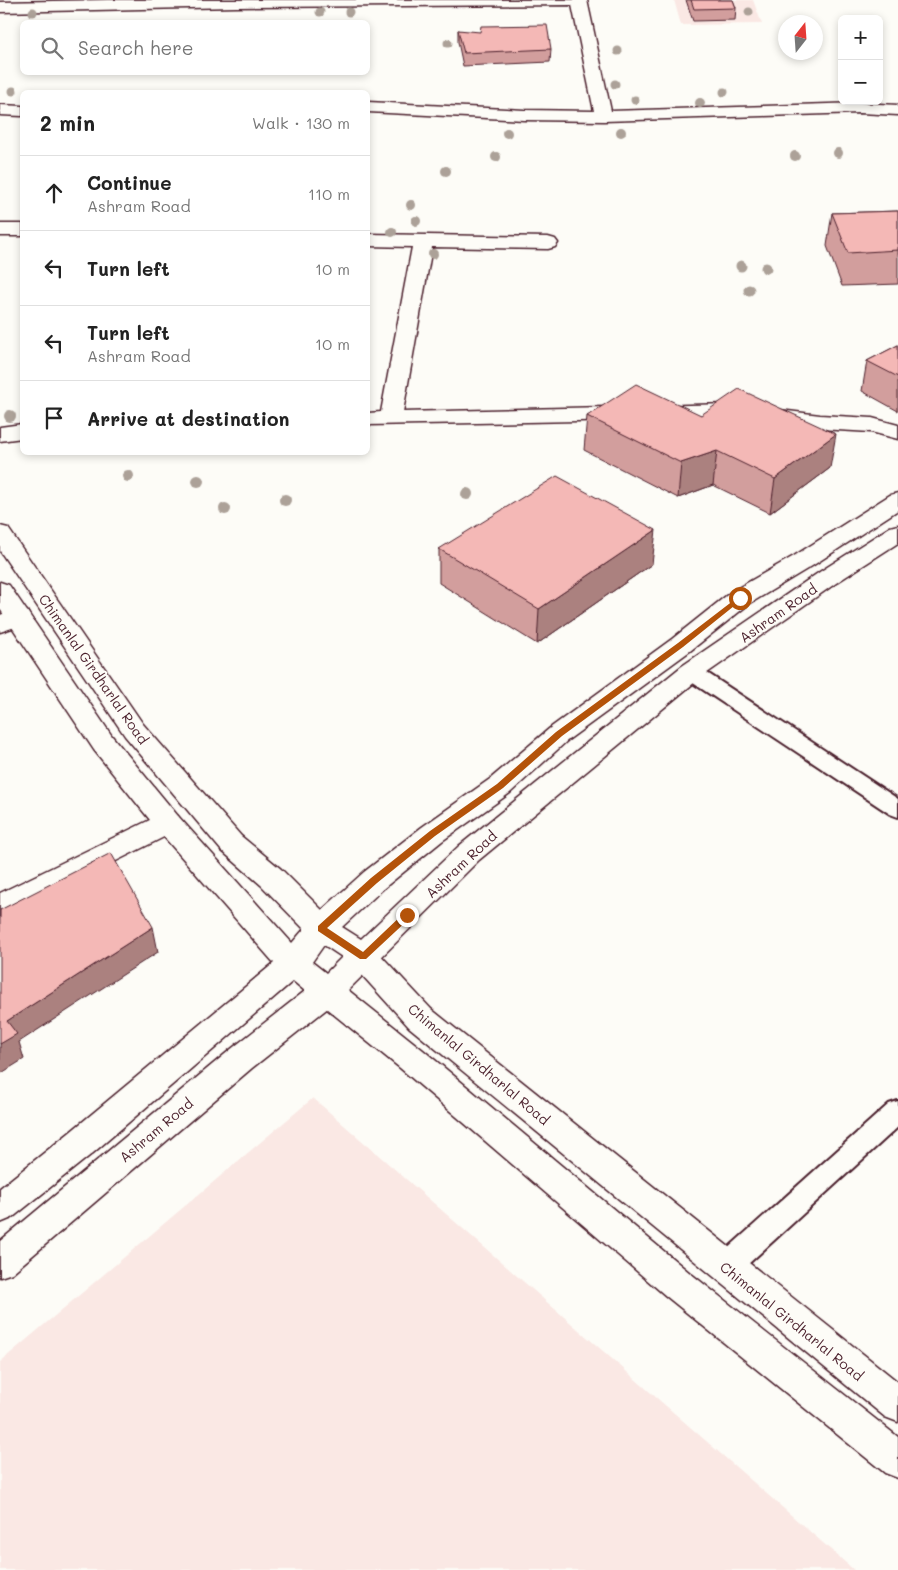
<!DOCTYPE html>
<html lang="en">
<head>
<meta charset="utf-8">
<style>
	body { margin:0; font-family:Mali,sans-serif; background:#f6f6f6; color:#222 }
	.controls { position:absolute; right:15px; top:15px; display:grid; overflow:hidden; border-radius:8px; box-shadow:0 2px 8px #0003 }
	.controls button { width:45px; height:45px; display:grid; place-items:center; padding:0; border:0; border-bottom:1px solid #e0e0e0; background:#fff; color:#222; font:25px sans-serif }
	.compass { position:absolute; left:778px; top:15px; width:45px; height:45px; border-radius:50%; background:#fff; box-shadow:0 2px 8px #0003; rotate:17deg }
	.stop { position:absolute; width:15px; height:15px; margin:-11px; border:4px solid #b45309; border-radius:50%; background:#fff }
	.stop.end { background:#b45309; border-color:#fff; box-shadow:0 1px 5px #0008 }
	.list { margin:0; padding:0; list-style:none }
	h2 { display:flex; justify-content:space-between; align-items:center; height:65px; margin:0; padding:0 20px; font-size:21px }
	h2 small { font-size:16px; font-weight:400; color:#767676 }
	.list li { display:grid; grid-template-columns:32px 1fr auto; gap:15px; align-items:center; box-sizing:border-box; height:75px; padding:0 20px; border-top:1px solid #e0e0e0 }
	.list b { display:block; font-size:19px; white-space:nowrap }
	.list p { margin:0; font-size:16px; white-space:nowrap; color:#767676 }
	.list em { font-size:16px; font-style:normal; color:#767676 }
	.icon { flex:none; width:28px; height:28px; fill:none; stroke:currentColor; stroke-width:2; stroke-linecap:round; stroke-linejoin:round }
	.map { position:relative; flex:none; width:898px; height:1570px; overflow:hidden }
	.search { position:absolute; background:#fff; box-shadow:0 2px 8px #0003; left:20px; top:20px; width:350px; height:55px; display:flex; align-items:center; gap:12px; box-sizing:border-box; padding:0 18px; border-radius:8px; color:#767676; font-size:19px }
	.panel { position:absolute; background:#fff; box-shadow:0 2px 8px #0003; left:20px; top:90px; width:350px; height:365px; border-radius:8px }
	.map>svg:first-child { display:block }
</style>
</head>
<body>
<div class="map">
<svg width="898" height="1570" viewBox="0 0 898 1570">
	<rect width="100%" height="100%" fill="#fdfcf7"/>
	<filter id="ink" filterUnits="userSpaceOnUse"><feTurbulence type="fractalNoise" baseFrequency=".02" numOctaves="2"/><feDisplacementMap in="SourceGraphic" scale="10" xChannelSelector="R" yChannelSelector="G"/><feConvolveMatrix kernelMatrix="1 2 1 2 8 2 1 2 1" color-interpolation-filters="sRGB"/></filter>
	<g filter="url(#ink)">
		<g fill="#fae8e4">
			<polygon points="674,0 753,0 762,24 681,25"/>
			<polygon points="313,1098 854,1570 0,1570 0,1362"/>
		</g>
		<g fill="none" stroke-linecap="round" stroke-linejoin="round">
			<defs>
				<g id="service">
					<polygon points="691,665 698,667 898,799 898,817 890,814 684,677 681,672 684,667"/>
					<polygon points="898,1101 898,1127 736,1275 726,1279 716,1275 713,1267 716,1259 889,1104"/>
				</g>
				<g id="minor">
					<polygon points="108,0 587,0 611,111 860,103 898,105 898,115 860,113 604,121 524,120 368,112 368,102 524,110 594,111 572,5 236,7 0,12 0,2"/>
					<polygon points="0,105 22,106 22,116 0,115"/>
					<rect x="0" y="224" width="22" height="12"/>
					<polygon points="368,234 548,237 555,239 558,243 555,247 548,249 432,247 403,412 731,404 820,415 872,418 898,425 898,439 871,432 820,429 731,418 368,425 368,413 381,412 412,247 368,246"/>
					<polygon points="22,424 22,438 0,441 0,427"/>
					<polygon points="18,609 27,611 30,617 27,623 0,632 0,615"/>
					<polygon points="168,813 178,816 182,823 178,830 10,914 0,917 0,893 158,816"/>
				</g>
				<g id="secondary">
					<polygon points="363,944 374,948 431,1009 898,1382 898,1422 885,1417 409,1027 352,964 348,956 352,948"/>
					<polygon points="327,979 338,982 423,1050 690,1273 898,1437 898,1478 885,1473 666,1296 400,1068 316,1000 312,991 316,982"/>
				</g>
				<path id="primary" d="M898 493V510L812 566 749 604 690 651 568 740 510 793 442 841 384 888 342 927 361 939 459 846 682 666 821 571 890 527 898 525V543L839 581 700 678 479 860 338 1000 252 1068 12 1273 0 1277V1241L230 1050 305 991 293 981 93 1153 12 1218 0 1223V1188L69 1133 274 963 158 830 94 750 0 609V582L9 585 112 736 178 816 292 943 304 929 261 885 221 850 125 736 0 551V526L8 528 143 724 241 836 281 869 322 910 364 872 422 827 490 779 550 728 672 639 731 592 794 556 890 495ZM324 945 342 957 326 973 312 962Z"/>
			</defs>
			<use href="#service" stroke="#4a1f2b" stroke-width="4"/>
			<use href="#minor" stroke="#4a1f2b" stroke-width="3"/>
			<use href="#secondary" stroke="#4a1f2b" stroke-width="3"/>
			<use href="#primary" stroke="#4a1f2b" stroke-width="3"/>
			<use href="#service" fill="#fdfcf7" fill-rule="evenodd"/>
			<use href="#minor" fill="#fdfcf7" fill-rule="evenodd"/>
			<use href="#secondary" fill="#fdfcf7" fill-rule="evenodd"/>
			<use href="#primary" fill="#fdfcf7" fill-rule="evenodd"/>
		</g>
		<g fill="#aca198">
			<circle cx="33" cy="12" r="4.5"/>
			<circle cx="320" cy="12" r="4.5"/>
			<circle cx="349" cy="12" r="4.5"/>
			<circle cx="749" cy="12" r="4.5"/>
			<circle cx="448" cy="43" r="4.5"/>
			<circle cx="618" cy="51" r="4.5"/>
			<circle cx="615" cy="84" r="4.5"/>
			<circle cx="13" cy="91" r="4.5"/>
			<circle cx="724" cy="92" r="4.5"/>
			<circle cx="635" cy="100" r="4.5"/>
			<circle cx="700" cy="103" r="5"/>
			<circle cx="621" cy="132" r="5"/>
			<circle cx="507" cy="133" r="5"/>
			<circle cx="838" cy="153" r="5"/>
			<circle cx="795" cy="156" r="5"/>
			<circle cx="496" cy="157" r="5"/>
			<circle cx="446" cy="171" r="5"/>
			<circle cx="411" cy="205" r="5"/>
			<circle cx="416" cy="221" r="5"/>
			<circle cx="392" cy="232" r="5"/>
			<circle cx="433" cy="254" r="5"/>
			<circle cx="741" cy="266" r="5.5"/>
			<circle cx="766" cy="268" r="5.5"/>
			<circle cx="749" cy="290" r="5.5"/>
			<circle cx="10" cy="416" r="6"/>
			<circle cx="128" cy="476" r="6"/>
			<circle cx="198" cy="481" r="6"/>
			<circle cx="467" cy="494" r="6"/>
			<circle cx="285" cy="500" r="6"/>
			<circle cx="225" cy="509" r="6"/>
		</g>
		<g fill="#d29e9d" stroke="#4a1f2b">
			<polygon points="686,0 733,0 736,8 735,20 693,21"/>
			<polygon points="458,30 551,49 550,62 463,66 458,42"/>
			<polygon points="898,211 898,284 842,286 827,246 832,213"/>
			<polygon points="898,345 898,411 862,391 867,361"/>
			<polygon points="701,415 830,468 770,513 713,485 678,498 584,450 587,416"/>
			<polygon points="439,549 652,564 537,644 439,583"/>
		</g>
		<g fill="#ab817f" stroke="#4a1f2b">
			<polygon points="836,434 830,468 770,513 775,479"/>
			<polygon points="717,451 713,485 678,498 681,463"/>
			<polygon points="656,530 652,564 537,644 539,609"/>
			<polygon points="153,927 158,952 19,1042 24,1059 0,1074 0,1044 7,1021"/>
		</g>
		<g fill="#f4b8b6" stroke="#4a1f2b">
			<polygon points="691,0 733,0 736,8 694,9"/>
			<polygon points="547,25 551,49 464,53 458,30 480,32 481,26"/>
			<polygon points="898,211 898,250 848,253 832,213"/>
			<polygon points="898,345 898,377 867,361"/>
			<polygon points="636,384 701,415 739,389 836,434 775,479 717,451 681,463 587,416"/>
			<polygon points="557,476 656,530 539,609 439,549"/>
			<polygon points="111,853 153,927 7,1021 17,1034 0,1044 0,910"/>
		</g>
	</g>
	<polygon fill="#b45309" points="738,597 744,598 683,647 562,736 503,788 435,836 377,883 327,928 363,952 404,913 410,913 410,918 366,959 360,959 318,931 318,926 371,878 430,831 497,784 556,732 678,643"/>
	<g text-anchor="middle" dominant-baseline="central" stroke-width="4" stroke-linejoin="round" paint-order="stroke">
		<g font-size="14" fill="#4a1f2b" stroke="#fdfcf7">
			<text transform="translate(778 613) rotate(-35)">Ashram Road</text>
			<text transform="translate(94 669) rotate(55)">Chimanlal Girdharlal Road</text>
			<text transform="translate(461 864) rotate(-43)">Ashram Road</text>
			<text transform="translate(479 1064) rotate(40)">Chimanlal Girdharlal Road</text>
			<text transform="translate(156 1130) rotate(-40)">Ashram Road</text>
			<text transform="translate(792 1321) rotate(39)">Chimanlal Girdharlal Road</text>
		</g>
	</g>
</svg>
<div class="controls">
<button>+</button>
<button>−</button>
</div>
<svg class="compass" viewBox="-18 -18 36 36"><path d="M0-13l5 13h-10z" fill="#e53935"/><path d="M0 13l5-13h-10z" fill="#767676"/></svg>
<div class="stop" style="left:740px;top:598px"></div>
<div class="stop end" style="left:407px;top:915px"></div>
<div class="search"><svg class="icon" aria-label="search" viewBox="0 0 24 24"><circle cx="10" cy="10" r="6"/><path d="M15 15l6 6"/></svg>Search here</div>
<section class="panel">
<h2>2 min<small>Walk · 130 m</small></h2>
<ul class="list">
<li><svg class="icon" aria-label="ahead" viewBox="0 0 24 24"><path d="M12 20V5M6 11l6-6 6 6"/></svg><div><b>Continue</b><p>Ashram Road</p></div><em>110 m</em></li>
<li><svg class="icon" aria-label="left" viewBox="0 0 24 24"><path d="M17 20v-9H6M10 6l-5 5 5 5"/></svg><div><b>Turn left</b></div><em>10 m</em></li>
<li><svg class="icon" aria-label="left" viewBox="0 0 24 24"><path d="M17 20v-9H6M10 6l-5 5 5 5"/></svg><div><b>Turn left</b><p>Ashram Road</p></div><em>10 m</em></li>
<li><svg class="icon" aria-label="arrive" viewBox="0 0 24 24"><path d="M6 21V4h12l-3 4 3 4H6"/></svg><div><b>Arrive at destination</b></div></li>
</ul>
</section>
</div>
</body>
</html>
